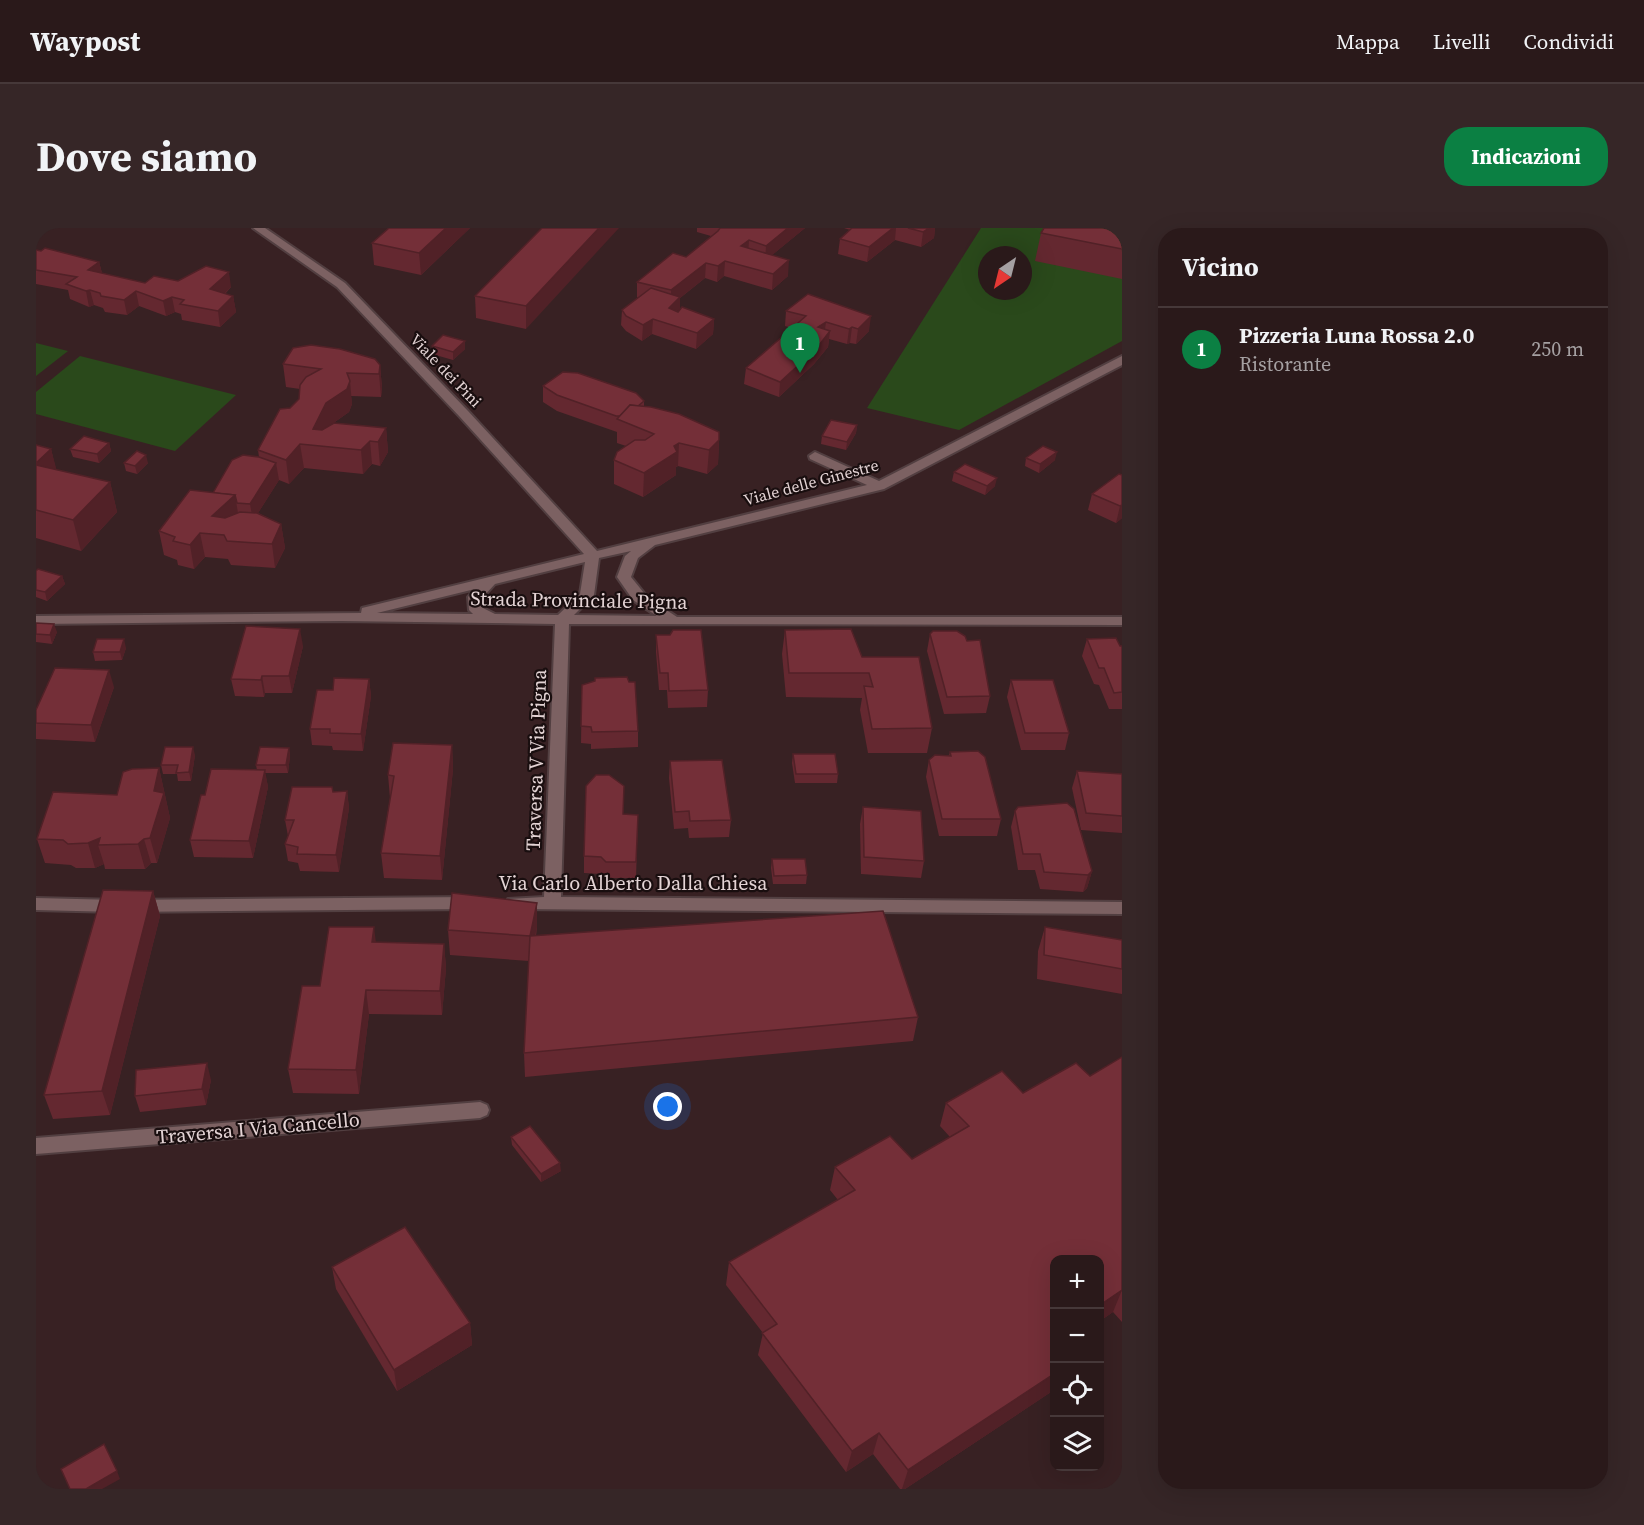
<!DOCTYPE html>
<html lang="it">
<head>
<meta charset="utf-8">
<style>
	body { margin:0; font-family:"Source Serif 4",serif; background:#362627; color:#f1f3f6 }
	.controls { position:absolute; right:18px; bottom:18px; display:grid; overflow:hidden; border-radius:12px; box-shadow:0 6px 24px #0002 }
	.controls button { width:54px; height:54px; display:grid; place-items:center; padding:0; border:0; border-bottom:2px solid #463839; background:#2a191a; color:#f1f3f6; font:30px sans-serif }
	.compass { position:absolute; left:942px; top:18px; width:54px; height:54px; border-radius:50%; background:#2a191a; box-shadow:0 6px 24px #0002; rotate:215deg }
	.you { position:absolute; left:632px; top:879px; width:21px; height:21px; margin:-15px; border:4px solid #fff; border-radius:50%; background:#1a73e8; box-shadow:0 0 0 9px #1a73e833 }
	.badge { display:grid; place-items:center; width:39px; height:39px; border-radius:50%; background:#0b8043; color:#fff; font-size:20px; font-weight:700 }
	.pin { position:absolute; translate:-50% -50px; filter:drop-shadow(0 2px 3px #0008) }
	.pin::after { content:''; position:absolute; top:32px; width:21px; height:18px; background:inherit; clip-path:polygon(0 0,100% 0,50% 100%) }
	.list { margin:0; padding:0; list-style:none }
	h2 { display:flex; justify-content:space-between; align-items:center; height:78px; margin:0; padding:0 24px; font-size:26px }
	h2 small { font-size:20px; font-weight:400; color:#a5a0a2 }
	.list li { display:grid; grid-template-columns:39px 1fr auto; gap:18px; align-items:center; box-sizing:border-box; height:84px; padding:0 24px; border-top:2px solid #463839 }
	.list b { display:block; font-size:22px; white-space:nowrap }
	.list p { margin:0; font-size:20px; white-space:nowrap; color:#a5a0a2 }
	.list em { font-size:20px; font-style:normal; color:#a5a0a2 }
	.icon { flex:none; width:33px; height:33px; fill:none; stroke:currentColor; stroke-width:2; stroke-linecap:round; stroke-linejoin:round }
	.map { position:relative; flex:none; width:1086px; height:1261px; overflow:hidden; border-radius:24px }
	header { display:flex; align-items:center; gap:36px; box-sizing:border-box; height:84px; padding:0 30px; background:#2a191a; border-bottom:2px solid #463839 }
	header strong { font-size:28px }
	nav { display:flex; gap:33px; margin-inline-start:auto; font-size:21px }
	.intro { display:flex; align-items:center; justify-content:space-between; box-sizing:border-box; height:144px; padding:0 36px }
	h1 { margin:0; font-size:42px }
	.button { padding:15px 27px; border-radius:24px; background:#0b8043; color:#fff; font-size:21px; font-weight:700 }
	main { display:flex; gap:36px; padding:0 36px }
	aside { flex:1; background:#2a191a; border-radius:24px; box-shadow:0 6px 24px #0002 }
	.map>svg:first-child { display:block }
</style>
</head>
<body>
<header>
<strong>Waypost</strong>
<nav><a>Mappa</a><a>Livelli</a><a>Condividi</a></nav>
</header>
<div class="intro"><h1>Dove siamo</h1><a class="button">Indicazioni</a></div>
<main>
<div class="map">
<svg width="1086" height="1261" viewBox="0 0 1086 1261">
	<rect width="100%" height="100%" fill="#382123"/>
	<g fill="#2a491b" fill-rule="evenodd">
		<path d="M945 0H1086V113L923 202 831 180ZM951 27H987V63H951Z"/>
		<polygon points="0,115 32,123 0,148"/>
		<polygon points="44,128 200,167 139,223 0,186 0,164"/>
	</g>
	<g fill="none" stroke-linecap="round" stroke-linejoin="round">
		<defs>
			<g id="minor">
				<path d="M217 0H229L309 55 432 183 561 323 831 257 774 231 773 228 779 224 843 253 1086 128V137L848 261 619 317 602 330 595 349 612 370 641 389H1086V397L533 396 525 669 1086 674V686L478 681 472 679 470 675 472 671 508 669 519 396 305 393 0 396V388L325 385 326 380 548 326 424 189 301 59ZM595 323 589 328 581 349 597 372 621 388 538 387 558 367 563 330ZM549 334 544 366 522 387 459 386 447 380 446 370 459 356ZM439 361 432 369 433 382 437 386 341 385Z"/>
				<polygon points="437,669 443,671 445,675 443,679 437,681 81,684 0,682 0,670 81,672"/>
				<polygon points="444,874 451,877 453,882 451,887 444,890 0,926 0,910"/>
			</g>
		</defs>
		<use href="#minor" stroke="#523f41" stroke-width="4"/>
		<use href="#minor" fill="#7c6162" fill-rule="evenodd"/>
	</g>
	<g fill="#642830">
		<polygon points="434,0 385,47 338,37 336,15"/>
		<polygon points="506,0 490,101 440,90 439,68"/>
		<polygon points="661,0 769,0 736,27 752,48 736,62 688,48 681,54 669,50 644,70 644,82 678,91 677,106 660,121 616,106 606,113 590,103 585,97 586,82 602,70 601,69 601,54 650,29 675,8 661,4"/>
		<polygon points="808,0 899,0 898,10 885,19 859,12 831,34 802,26 804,11 814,2"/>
		<polygon points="1086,0 1086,51 999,33 1005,5"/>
		<polygon points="0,22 63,34 66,45 109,55 142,53 195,59 189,66 197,68 200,84 184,99 146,92 145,86 139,84 130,88 103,78 91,87 69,84 67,80 58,77 53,79 34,71 32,62 0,56"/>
		<polygon points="750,83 833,103 820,116 814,115 811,116 793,111 792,119 778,136 743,169 708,156 710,140 756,100 749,98"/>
		<polygon points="396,118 429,121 417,132 396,126"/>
		<polygon points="247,136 344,137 346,160 345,169 315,168 316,176 313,184 296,196 350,200 352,224 344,238 336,236 327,246 268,240 253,256 243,252 222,285 245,296 249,320 239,340 195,337 192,331 169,329 158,341 142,337 141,332 128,327 123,303 177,265 223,229 222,222 254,180 263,171 264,161 250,159"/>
		<polygon points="507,158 608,173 608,178 683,212 682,236 671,246 642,238 640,239 640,247 607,269 578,256 578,232 590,218 581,215 581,204 521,183 507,174"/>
		<polygon points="821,197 820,205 810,222 785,216 786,208"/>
		<polygon points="73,215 75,223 63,235 37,229 34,221"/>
		<polygon points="0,217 15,221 20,242 74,254 81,284 45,323 0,310"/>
		<polygon points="990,230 1019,232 1003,245 989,238"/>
		<polygon points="88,235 112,235 101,246 90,243"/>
		<polygon points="918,244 959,258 949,267 916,253"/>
		<polygon points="1083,246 1086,290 1080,295 1052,282 1056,266"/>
		<polygon points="0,343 26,348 29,356 11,373 0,369"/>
		<polygon points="0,395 21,404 16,416 0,414"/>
		<polygon points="749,402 826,429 896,500 891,525 832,525 824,482 826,470 750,469 746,426"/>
		<polygon points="894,406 954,468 950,485 908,486 891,423"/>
		<polygon points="620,407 672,462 671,479 632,480 631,462 623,462 620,424"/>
		<polygon points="1051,411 1086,418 1086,481 1073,481 1063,457 1058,456 1046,428"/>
		<polygon points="267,418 256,465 229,465 228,469 199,468 195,451"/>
		<polygon points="90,420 86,432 59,433 57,424"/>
		<polygon points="333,451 335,468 327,523 297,522 296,518 276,517 274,501 297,462"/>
		<polygon points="975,452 1033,505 1029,522 985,522 971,469"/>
		<polygon points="546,457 602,503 602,519 555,521 555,516 545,515"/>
		<polygon points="78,459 59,514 0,511 0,482"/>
		<polygon points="416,517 417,541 406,652 348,650 345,625 354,570 352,547"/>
		<polygon points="253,520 254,528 252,545 229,545 232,559 217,630 158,629 154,612 169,567 221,542 220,537"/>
		<polygon points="914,524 965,591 961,608 903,608 890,549 893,532 913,527"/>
		<polygon points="757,526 802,546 801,555 759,555 756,535"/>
		<polygon points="159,527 155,553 142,553 141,546 127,546 125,537"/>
		<polygon points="634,533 695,592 693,609 653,610 652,600 638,601 633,550"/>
		<polygon points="123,540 134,590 121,635 115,635 109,641 69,641 68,636 59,640 40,640 35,637 9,635 1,611 81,567"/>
		<polygon points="1041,543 1086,546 1086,605 1045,602 1036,560"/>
		<polygon points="311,563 313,580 303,644 264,643 262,635 252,633 249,616 252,608 249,592 297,564"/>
		<polygon points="827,579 888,633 885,650 825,646 824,596"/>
		<polygon points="979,583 1056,643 1051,660 1047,664 1004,661 999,642 982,642 975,599"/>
		<polygon points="587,586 602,587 600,650 570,650 565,646 548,645 548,628"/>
		<polygon points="736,631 771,647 770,656 737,656 735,640"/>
		<polygon points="117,663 124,688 74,887 17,891 8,867"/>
		<polygon points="501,675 501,699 500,708 882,789 877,813 489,849 488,825 493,733 414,727 412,702"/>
		<polygon points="1009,699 1086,712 1086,766 1001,751 1002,723"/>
		<polygon points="340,714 408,716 410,740 406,787 333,786 323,866 257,865 252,841 284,758"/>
		<polygon points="1086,829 1086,1094 1077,1084 1064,1093 1064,1032 1018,1032 1018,1162 869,1261 864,1261 837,1226 810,1244 722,1127 727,1105 690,1057 693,1034 802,972 794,962 799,939 876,931 914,909 904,898 910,875 987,865 1054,848"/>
		<polygon points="175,852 170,877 104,884 99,868"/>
		<polygon points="475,909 525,943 505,954 476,917"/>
		<polygon points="296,1039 434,1095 436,1117 361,1163 300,1061"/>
	</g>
	<g fill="#512127">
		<polygon points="410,0 434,0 385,47 383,25"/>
		<polygon points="563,0 583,0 490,101 490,78"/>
		<polygon points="752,0 769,0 729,33 730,18"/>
		<polygon points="857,0 860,0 859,12 831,34 833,19"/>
		<polygon points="893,0 899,0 898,10 885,19 887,4"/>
		<polygon points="713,12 712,27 705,18"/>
		<polygon points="753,32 752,48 736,62 737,46"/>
		<polygon points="689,33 688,48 681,54 682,38"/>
		<polygon points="63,34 67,49 52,42"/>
		<polygon points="670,35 669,50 644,70 644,84 633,80 635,78 635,62"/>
		<polygon points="193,44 195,59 177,77 174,61"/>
		<polygon points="54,62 58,77 53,79 50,63"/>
		<polygon points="100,63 103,78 91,87 88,72"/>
		<polygon points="197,68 200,84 184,99 182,83"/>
		<polygon points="136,69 139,84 130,88 127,73"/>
		<polygon points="835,88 833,103 820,116 822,101"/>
		<polygon points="617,91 616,106 606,113 607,97"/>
		<polygon points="678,91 677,106 660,121 661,105"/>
		<polygon points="790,94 788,109 782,99"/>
		<polygon points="816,99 814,115 811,116 813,101"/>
		<polygon points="794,103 792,119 778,136 743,169 744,154"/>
		<polygon points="429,113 429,121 417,132 417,124"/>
		<polygon points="344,137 346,160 345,169 343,146"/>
		<polygon points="314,153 316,176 313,184 293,198 284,218 277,201 290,175"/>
		<polygon points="821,197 820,205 810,222 811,214"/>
		<polygon points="350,200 352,224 344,238 342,214"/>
		<polygon points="683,212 682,236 671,246 673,222"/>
		<polygon points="334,213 336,236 327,246 325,222"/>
		<polygon points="73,215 75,223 63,235 61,226"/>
		<polygon points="643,215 642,238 640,239 640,247 607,269 608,245 638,218"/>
		<polygon points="264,216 268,240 253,256 250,232"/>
		<polygon points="15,221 23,251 0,242 0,235"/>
		<polygon points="1021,224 1019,232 1003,245 1004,236"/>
		<polygon points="110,227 112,235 101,246 99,238"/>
		<polygon points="240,235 243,252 217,293 214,276"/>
		<polygon points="961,250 959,258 949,267 951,258"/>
		<polygon points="74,254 81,284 45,323 37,292"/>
		<polygon points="199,267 203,291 186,307 176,288"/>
		<polygon points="1086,277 1086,290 1080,295 1084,278"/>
		<polygon points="245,296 249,320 239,340 236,316"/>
		<polygon points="164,305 169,329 158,341 154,317"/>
		<polygon points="26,348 29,356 11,373 9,364"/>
		<polygon points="18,396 21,404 16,416 14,407"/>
		<polygon points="264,401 267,418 256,465 253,448"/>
		<polygon points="88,411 90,420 86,432 84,424"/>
		<polygon points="73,442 78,459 59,514 55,497"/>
		<polygon points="226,448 229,465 228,469 225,452"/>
		<polygon points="333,451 335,468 327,523 325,506"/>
		<polygon points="416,517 417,541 406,652 404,628"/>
		<polygon points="157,519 159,527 155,553 153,544"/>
		<polygon points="253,520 254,528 252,545 250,537"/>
		<polygon points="123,540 134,590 121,635 114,610 118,563"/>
		<polygon points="229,542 232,559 217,630 213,613"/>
		<polygon points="311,563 313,580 303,644 300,627"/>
		<polygon points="64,610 62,617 68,636 59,640 52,615"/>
		<polygon points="108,611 115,635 109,641 102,616"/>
		<polygon points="1056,643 1051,660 1047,664 1052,647"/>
		<polygon points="117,663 124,688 74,887 66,863"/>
		<polygon points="501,675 501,699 494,733 494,708"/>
		<polygon points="338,699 341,723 336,714"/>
		<polygon points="408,716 410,740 406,787 404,763"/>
		<polygon points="330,762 333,786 323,866 320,842"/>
		<polygon points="171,835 175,852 170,877 166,861"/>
		<polygon points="524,935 525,943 505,954 505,946"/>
		<polygon points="1086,1062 1077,1084 1064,1093 1064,1077"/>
		<polygon points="434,1095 436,1117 361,1163 358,1142"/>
		<polygon points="1018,1146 1018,1162 869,1261 866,1261 872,1242"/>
		<polygon points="843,1205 837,1226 810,1244 816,1223"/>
		<polygon points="81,1243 84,1251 66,1261 50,1261"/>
	</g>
	<g fill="#742f38" stroke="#512127" stroke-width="1.5">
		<polygon points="353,0 410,0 383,25 336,15"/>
		<polygon points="506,0 563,0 490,78 439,68"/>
		<polygon points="684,0 752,0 730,18 713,12 705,18 753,32 737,46 689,33 682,38 670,35 635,62 601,54 637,25 650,29 682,3"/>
		<polygon points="816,0 857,0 833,19 804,11"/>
		<polygon points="872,0 893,0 887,4"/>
		<polygon points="1008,0 1086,0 1086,21 1005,5"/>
		<polygon points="9,20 63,34 52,42 109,55 118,48 142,53 170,38 193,44 174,61 197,68 182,83 144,76 148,72 136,69 127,73 100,63 88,72 65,68 64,65 54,62 50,63 30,56 41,49 12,44 0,42 0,22 5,23"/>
		<polygon points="615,60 644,69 633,80 642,84 646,79 678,91 661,105 617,91 607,97 590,88 586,82"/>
		<polygon points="772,66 835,88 822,101 816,99 813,101 790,94 782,99 794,103 780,121 744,154 710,140 770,88 750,83"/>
		<polygon points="407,107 429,113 417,124 396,118"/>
		<polygon points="275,117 304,121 339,131 344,137 343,146 311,145 314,153 311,161 290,175 277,201 286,202 298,195 350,200 342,214 334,213 325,222 264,216 250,232 222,222 244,181 254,180 263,171 264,157 270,149 285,141 247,136 257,120"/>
		<polygon points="527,144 542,145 600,165 608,173 602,178 594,177 584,188 580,188 521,167 507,158"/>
		<polygon points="594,177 615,179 643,186 683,204 683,212 673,222 643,215 638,218 641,224 608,245 578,232 581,224 599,212 609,212 618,206 581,191"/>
		<polygon points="795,192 821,197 811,214 786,208"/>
		<polygon points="48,208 73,215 61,226 34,221"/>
		<polygon points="0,217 15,221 0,235"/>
		<polygon points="1007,218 1021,224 1004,236 990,230"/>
		<polygon points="101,223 110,227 99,238 88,235"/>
		<polygon points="207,227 223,229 240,235 214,276 201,275 199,267 177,265 196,232"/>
		<polygon points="929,236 961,250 951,258 918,244"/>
		<polygon points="0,237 74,254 37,292 0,282"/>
		<polygon points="1083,246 1086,247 1086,277 1084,278 1056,266"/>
		<polygon points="154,262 199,267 176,288 189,290 204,284 221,285 245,296 236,316 191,313 188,307 164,305 154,317 137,313 139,309 123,303"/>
		<polygon points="2,341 26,348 9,364 0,362 0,343"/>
		<polygon points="0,395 18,396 14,407 0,406"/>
		<polygon points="210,398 264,401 253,448 226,448 225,452 195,451"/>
		<polygon points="815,401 826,429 883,429 896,500 836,501 828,458 837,459 833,445 753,445 749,402"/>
		<polygon points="637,402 665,402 672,462 633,463 632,445 624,445 620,407 634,407"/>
		<polygon points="897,403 921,403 929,408 931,413 944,412 954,468 911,469 894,406"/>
		<polygon points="1080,410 1084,418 1086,418 1086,464 1078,465 1068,440 1063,440 1051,411"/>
		<polygon points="61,411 88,411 84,424 57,424"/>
		<polygon points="19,440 73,442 55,497 0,495 0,482"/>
		<polygon points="591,449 593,454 599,454 602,503 556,504 555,499 545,498 546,457 559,453 559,450"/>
		<polygon points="298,450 333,451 325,506 294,505 294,501 274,501 281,462 297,462"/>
		<polygon points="975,452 1017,452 1033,505 989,505"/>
		<polygon points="357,515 416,517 404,628 345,625 358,548 352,547"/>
		<polygon points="129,519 157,519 153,544 140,545 142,537 125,537"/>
		<polygon points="224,519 253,520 250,537 220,537"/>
		<polygon points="942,523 949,529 965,591 906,591 893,532 899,527 915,528 914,524"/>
		<polygon points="757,526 799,526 802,546 760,546"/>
		<polygon points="686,532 695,592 654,593 653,583 639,584 634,533"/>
		<polygon points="123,540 118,563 128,565 114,610 108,611 102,616 62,617 64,610 52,615 32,616 27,612 1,611 17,564 81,567 87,544 96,541"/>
		<polygon points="175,541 229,542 213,613 154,612 165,567 169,567"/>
		<polygon points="1041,543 1086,546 1086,588 1050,585"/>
		<polygon points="560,547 573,547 588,558 587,586 602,587 600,634 570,634 565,629 548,628 550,558"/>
		<polygon points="256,559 296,559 297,564 311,563 300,627 261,626 262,619 249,616 258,592 249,592"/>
		<polygon points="1031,575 1038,581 1056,643 1052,647 1008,644 1004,626 987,626 979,583 982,579"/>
		<polygon points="827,579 885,583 888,633 828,629"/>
		<polygon points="736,631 769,631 771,647 738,648"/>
		<polygon points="67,662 117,663 66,863 8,867"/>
		<polygon points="416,665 501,675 494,708 412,702"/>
		<polygon points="847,683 882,789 488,825 494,708"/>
		<polygon points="293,699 338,699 336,714 408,716 404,763 330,762 320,842 252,841 266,758 284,758"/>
		<polygon points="1009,699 1086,712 1086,741 1008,727"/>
		<polygon points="1086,829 1086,1062 1064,1077 1064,1032 1018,1032 1018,1146 872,1242 843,1205 816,1223 726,1105 741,1096 693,1034 819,962 799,939 854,908 876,931 933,898 910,875 966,843 987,865 1040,835 1054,848"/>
		<polygon points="171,835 166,861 99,868 100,842"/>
		<polygon points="494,898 524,935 505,946 475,909"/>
		<polygon points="369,999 434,1095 358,1142 296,1039"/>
		<polygon points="68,1216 81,1243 50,1261 34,1261 25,1241"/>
	</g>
	<g text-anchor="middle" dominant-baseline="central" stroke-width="4.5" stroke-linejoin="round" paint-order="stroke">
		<g font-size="16" fill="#e4d4d5" stroke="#190e0f">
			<text transform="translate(410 142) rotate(46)">Viale dei Pini</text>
			<text transform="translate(775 254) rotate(-15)">Viale delle Ginestre</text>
		</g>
		<g font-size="20" fill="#e4d4d5" stroke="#190e0f">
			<text transform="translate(543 372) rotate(1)">Strada Provinciale Pigna</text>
			<text transform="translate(500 532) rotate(-88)">Traversa V Via Pigna</text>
			<text x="597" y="655">Via Carlo Alberto Dalla Chiesa</text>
			<text transform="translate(222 900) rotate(-5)">Traversa I Via Cancello</text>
		</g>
	</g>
</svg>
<div class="controls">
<button>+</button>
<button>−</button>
<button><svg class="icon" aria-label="locate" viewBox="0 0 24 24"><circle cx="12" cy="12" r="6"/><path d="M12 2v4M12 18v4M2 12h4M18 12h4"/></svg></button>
<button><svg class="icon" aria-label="layers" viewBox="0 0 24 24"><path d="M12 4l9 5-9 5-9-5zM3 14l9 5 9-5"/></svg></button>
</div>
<svg class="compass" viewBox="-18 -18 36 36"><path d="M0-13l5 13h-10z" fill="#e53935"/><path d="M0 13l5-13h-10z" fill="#a5a0a2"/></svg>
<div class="you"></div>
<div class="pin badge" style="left:764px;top:145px">1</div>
</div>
<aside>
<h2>Vicino<small></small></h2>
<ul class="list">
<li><span class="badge">1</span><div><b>Pizzeria Luna Rossa 2.0</b><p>Ristorante</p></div><em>250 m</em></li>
</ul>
</aside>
</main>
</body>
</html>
